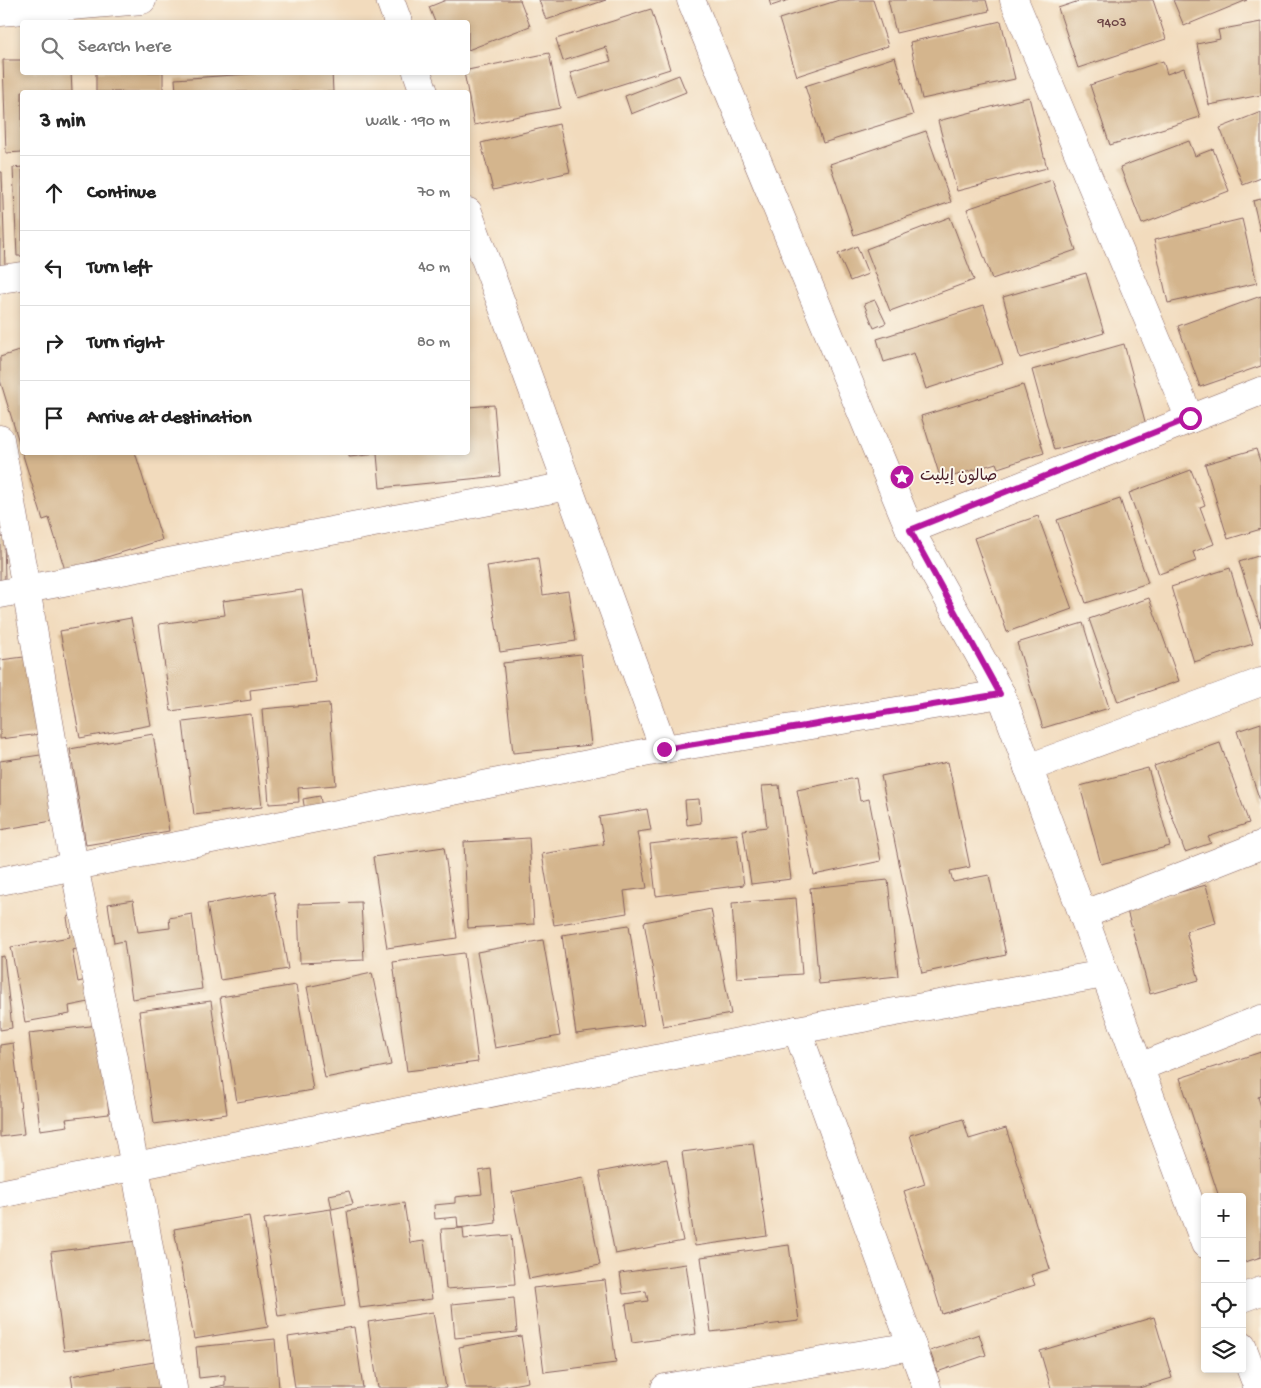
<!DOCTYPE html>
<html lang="en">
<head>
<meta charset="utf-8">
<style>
	body { margin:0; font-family:"Gochi Hand","Playpen Sans Arabic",sans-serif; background:#f2f2f2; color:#222 }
	.controls { position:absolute; right:15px; bottom:15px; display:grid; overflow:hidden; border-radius:5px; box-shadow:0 2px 8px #0003 }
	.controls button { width:45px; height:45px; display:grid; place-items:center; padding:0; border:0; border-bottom:1px solid #e0e0e0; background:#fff; color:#222; font:25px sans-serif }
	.stop { position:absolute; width:15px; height:15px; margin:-11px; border:4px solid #b5179e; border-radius:50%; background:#fff }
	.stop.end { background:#b5179e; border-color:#fff; box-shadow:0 1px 5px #0008 }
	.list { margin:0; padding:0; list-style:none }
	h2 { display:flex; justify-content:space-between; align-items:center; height:65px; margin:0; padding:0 20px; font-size:21px }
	h2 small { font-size:16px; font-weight:400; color:#767676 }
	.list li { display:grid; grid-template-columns:32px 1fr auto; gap:15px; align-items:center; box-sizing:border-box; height:75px; padding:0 20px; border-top:1px solid #e0e0e0 }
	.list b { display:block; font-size:19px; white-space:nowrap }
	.list em { font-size:16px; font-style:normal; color:#767676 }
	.icon { flex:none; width:28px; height:28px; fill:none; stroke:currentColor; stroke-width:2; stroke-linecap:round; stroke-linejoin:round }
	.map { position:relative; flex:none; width:1261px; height:1388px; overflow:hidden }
	.search { position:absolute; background:#fff; box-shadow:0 2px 8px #0003; left:20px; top:20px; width:450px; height:55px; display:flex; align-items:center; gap:12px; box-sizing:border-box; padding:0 18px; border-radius:5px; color:#767676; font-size:19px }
	.panel { position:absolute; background:#fff; box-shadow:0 2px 8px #0003; left:20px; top:90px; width:450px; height:365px; border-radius:5px }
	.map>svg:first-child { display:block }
</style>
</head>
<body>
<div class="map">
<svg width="1261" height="1388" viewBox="0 0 1261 1388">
	<rect width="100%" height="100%" fill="#fbf7ec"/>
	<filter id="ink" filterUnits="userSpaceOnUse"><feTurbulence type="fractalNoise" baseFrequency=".02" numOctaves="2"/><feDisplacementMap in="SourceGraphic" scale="10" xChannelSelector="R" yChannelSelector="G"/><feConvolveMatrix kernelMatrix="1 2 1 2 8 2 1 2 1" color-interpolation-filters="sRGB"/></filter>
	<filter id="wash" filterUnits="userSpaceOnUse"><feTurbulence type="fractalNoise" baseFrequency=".0096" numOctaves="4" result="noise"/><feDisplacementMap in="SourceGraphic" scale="20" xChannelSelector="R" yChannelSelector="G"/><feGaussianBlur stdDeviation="1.12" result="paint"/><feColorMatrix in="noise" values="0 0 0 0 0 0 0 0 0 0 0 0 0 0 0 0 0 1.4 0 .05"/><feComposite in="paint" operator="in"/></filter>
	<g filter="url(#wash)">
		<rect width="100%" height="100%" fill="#f2dbbd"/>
		<g id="blocks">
			<g fill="#d4b58d">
				<polygon points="446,0 520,0 530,26 468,50 468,22 435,22 429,7"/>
				<polygon points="539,0 606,0 546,20"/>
				<polygon points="769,0 789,0 771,6"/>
				<polygon points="839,0 873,0 888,46 797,76 779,19"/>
				<polygon points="888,0 986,0 989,11 896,33"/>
				<polygon points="1082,0 1153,0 1166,39 1078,68 1058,8"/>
				<polygon points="1173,0 1247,0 1184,26"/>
				<polygon points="651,9 670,69 578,98 570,73 611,61 606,47 563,61 556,39"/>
				<polygon points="1001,21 1015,79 922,99 910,42"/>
				<polygon points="1261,22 1261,95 1209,105 1197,44 1220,39 1218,30"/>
				<polygon points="549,53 560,108 474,125 464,72 468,72 468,70"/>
				<polygon points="895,57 913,115 823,143 805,86"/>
				<polygon points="3,60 22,60 22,72 71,72 72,92 22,92 22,152 6,153"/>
				<polygon points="1163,61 1167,74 1184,68 1200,117 1110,145 1090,85"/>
				<rect x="96" y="72" width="67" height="20"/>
				<polygon points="278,72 332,72 333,92 176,92 175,79"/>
				<polygon points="679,75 686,92 631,114 625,96"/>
				<polygon points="1029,97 1047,168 957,191 938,121"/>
				<polygon points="1261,112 1261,178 1243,185 1220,128"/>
				<polygon points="559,124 570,172 493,190 481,143"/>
				<polygon points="926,131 951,202 854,235 830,164"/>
				<polygon points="1189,141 1195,156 1213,149 1229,191 1142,224 1120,167"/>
				<polygon points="22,167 22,256 17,256 13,168"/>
				<polygon points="0,172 2,172 5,266 0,266"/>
				<polygon points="1052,180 1076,250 992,279 967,209"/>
				<polygon points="1261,199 1261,231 1260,231 1253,201"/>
				<polygon points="950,217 974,280 890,311 866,249"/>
				<polygon points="1242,219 1257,283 1168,303 1154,240"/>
				<polygon points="857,246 868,274 850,281 838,254"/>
				<polygon points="1086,273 1104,333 1020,358 1003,297"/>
				<polygon points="1261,296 1261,366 1200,387 1178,326"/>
				<polygon points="875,300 886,323 874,328 864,304"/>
				<polygon points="984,305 1003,364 926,389 914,353 884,362 877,339"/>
				<polygon points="1124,344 1146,425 1054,450 1032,370"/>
				<polygon points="22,350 22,452 0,380 0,357"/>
				<polygon points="1023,385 1044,453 998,468 996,463 941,480 921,416"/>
				<polygon points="494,405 500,476 380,488 377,454 349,457 349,452 468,452 468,407"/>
				<polygon points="1256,449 1261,464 1261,529 1228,539 1205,464"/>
				<polygon points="22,452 135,452 162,540 65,570 49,518 43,520"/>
				<polygon points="1191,470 1205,505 1200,507 1214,544 1193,552 1196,561 1159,574 1129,493"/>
				<polygon points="1120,499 1148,583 1086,603 1057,520"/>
				<polygon points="1038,516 1072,609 1007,632 974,538"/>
				<polygon points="0,537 4,537 5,580 0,580"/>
				<polygon points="1261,555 1261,627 1239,562"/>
				<polygon points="538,558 543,595 568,591 576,641 500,652 487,566"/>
				<polygon points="1230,568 1253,644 1194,662 1171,587"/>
				<polygon points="302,590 316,682 250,690 251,700 171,711 159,624 225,615 223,601"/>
				<polygon points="1149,598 1179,681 1118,702 1089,619"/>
				<polygon points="131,618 151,725 80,738 60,631"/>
				<polygon points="1083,623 1109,708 1043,728 1017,643"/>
				<polygon points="581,654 591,745 513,753 503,663"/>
				<polygon points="32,656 41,734 0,739 0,660"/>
				<polygon points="329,703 336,785 298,788 299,802 269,804 262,709"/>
				<polygon points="251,714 262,807 194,815 183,722"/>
				<polygon points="1261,723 1261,804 1237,731"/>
				<polygon points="153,734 169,831 86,845 70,749"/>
				<polygon points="1220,743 1249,823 1208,837 1211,843 1185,852 1154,766"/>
				<polygon points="47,754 58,820 0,830 0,761"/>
				<polygon points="948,762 970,867 950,871 953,882 989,875 1006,955 922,973 881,776"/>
				<polygon points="1148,768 1170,846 1101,864 1080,786"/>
				<polygon points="856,778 860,801 869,799 881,861 814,875 797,790"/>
				<polygon points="779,785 791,879 751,884 743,830 767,827 762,786"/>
				<polygon points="320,796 322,808 305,811 303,799"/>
				<polygon points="699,799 701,823 687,825 685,800"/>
				<polygon points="647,809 651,830 637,832 647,888 624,891 627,913 554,925 542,854 604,844 599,817"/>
				<polygon points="737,834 744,885 656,896 650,844"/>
				<polygon points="529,838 534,924 468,928 464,842"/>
				<polygon points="444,847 457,938 387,948 373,857"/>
				<polygon points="888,880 898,976 819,984 810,888"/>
				<polygon points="1206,885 1216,923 1186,931 1199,980 1150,994 1126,907"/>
				<polygon points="274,892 288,969 220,980 207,904"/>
				<polygon points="796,898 802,974 737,978 732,903"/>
				<polygon points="133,900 138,932 170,928 169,918 192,914 202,989 132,999 124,941 114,943 108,904"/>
				<polygon points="361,902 364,960 300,963 298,904"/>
				<polygon points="711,909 731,1014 663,1026 644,922"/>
				<polygon points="71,916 77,949 72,950 78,982 86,980 89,1002 69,1006 70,1014 25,1022 11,947 70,937 67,917"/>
				<polygon points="629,925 644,1025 576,1034 562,935"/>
				<polygon points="543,940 560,1036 495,1048 477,952"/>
				<polygon points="464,953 478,1062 407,1071 393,962"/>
				<polygon points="4,956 12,1028 0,1030 0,957"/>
				<polygon points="372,973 391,1065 325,1078 307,987"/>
				<polygon points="296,985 313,1090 237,1102 220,997"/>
				<polygon points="211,1001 227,1114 154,1124 139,1011"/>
				<polygon points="99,1025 109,1114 66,1119 68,1126 40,1130 29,1033"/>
				<polygon points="13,1043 24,1134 0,1137 0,1045"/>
				<polygon points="1261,1052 1261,1096 1258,1097 1261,1107 1261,1257 1242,1263 1242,1197 1219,1197 1180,1078"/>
				<polygon points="963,1119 969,1139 1006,1128 1050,1269 1031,1275 1035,1285 942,1314 904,1191 925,1184 910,1135"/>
				<polygon points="753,1143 767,1236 695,1246 682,1152"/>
				<polygon points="667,1159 683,1241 615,1254 599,1172"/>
				<polygon points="491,1169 496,1223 458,1228 457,1217 435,1219 434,1205 455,1203 455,1197 482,1194 479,1171"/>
				<polygon points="583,1178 600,1265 529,1279 512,1192"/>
				<polygon points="349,1191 353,1204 332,1209 329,1195"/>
				<polygon points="404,1203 410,1243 424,1241 432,1299 360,1308 347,1211"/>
				<polygon points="331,1209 345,1306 278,1316 264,1219"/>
				<polygon points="249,1216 268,1327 194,1339 174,1229"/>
				<polygon points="463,1228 464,1239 511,1235 515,1284 446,1289 441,1229"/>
				<polygon points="137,1241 151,1340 64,1351 51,1252"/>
				<polygon points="789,1245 799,1321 711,1332 701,1257"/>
				<polygon points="686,1264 696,1334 632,1343 626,1304 648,1301 646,1291 623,1294 620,1273"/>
				<polygon points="605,1280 616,1363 544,1372 533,1288"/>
				<polygon points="514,1298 517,1332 455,1338 452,1304"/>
				<polygon points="433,1312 446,1388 378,1388 368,1322"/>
				<polygon points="1154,1317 1172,1378 1139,1388 1051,1388 1040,1351"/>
				<polygon points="354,1327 363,1388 295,1388 288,1337"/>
				<polygon points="979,1334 986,1355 937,1372 930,1351"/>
				<polygon points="521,1336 528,1382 495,1388 466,1388 459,1347"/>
				<polygon points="275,1339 279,1388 210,1388 225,1385 225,1375 199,1378 196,1347"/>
				<polygon points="166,1360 171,1388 73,1388 71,1376"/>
			</g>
		</g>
	</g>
	<g filter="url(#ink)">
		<use href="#blocks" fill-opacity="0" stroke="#85615e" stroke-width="1"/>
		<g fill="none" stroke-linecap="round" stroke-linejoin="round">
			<defs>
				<g id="minor">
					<polyline points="390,0 398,22"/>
					<polyline points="691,0 910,530 1001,694 1205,1244"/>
					<polyline points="1014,0 1190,419"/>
					<polyline points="0,12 142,0"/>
					<polyline points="417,72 424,92"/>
					<polyline points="468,212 664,749"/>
					<polyline points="0,279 22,276"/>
					<polyline points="0,439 74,866 135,1166 173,1388"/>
					<polyline points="910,530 1261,391"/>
					<polyline points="0,594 568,486"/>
					<polyline points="1028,768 1261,682"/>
					<polyline points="0,881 664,749 1001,694"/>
					<polyline points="1083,915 1261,845"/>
					<polyline points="797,1030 927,1388"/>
					<polyline points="1140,1067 1261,1019"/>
					<polyline points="0,1194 797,1030 1104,974"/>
					<polyline points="1242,1298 1261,1291"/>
					<polyline points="1242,1346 1258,1388"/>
					<polyline points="665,1388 912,1346"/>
				</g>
			</defs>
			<use href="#minor" stroke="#85615e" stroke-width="29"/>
			<use href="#minor" stroke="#fff" stroke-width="28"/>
		</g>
	</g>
	<g fill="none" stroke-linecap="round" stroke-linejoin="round" filter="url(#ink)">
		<polyline stroke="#b5179e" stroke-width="6" points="664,749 1000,694 910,530 1190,418"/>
	</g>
	<defs>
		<symbol id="sight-disc" viewBox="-11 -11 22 22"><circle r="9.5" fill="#b5179e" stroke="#fbf7ec"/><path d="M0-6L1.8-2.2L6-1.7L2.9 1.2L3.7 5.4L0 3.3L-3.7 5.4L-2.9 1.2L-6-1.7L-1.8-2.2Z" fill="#fff"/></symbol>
	</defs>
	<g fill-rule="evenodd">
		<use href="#sight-disc" x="888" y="463" width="28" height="28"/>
	</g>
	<g text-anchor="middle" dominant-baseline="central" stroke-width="4" stroke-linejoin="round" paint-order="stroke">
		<g font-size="14" fill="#6c4444">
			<text x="1112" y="23">9403</text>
		</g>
		<g font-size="16" fill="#4a1f2b" stroke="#fbf7ec" text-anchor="start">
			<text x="920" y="477">صالون إيليت</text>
		</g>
	</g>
</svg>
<div class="controls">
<button>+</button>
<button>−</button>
<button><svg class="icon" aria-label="locate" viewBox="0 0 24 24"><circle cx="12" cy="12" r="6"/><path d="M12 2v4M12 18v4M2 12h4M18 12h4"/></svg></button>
<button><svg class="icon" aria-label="layers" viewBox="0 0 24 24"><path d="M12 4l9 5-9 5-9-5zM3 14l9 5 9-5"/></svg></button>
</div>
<div class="stop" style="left:1190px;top:418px"></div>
<div class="stop end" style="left:664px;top:749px"></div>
<div class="search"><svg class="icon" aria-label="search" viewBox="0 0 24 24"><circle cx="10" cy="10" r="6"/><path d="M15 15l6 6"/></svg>Search here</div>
<section class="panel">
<h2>3 min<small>Walk · 190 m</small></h2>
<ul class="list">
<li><svg class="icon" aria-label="ahead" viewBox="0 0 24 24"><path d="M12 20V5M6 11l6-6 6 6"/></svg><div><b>Continue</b></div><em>70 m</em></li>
<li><svg class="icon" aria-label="left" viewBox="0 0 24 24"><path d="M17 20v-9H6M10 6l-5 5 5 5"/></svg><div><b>Turn left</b></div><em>40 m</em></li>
<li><svg class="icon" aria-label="right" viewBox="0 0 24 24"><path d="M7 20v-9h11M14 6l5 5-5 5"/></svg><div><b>Turn right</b></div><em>80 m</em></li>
<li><svg class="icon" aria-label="arrive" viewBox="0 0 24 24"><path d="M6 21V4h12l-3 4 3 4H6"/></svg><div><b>Arrive at destination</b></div></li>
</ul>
</section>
</div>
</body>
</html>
